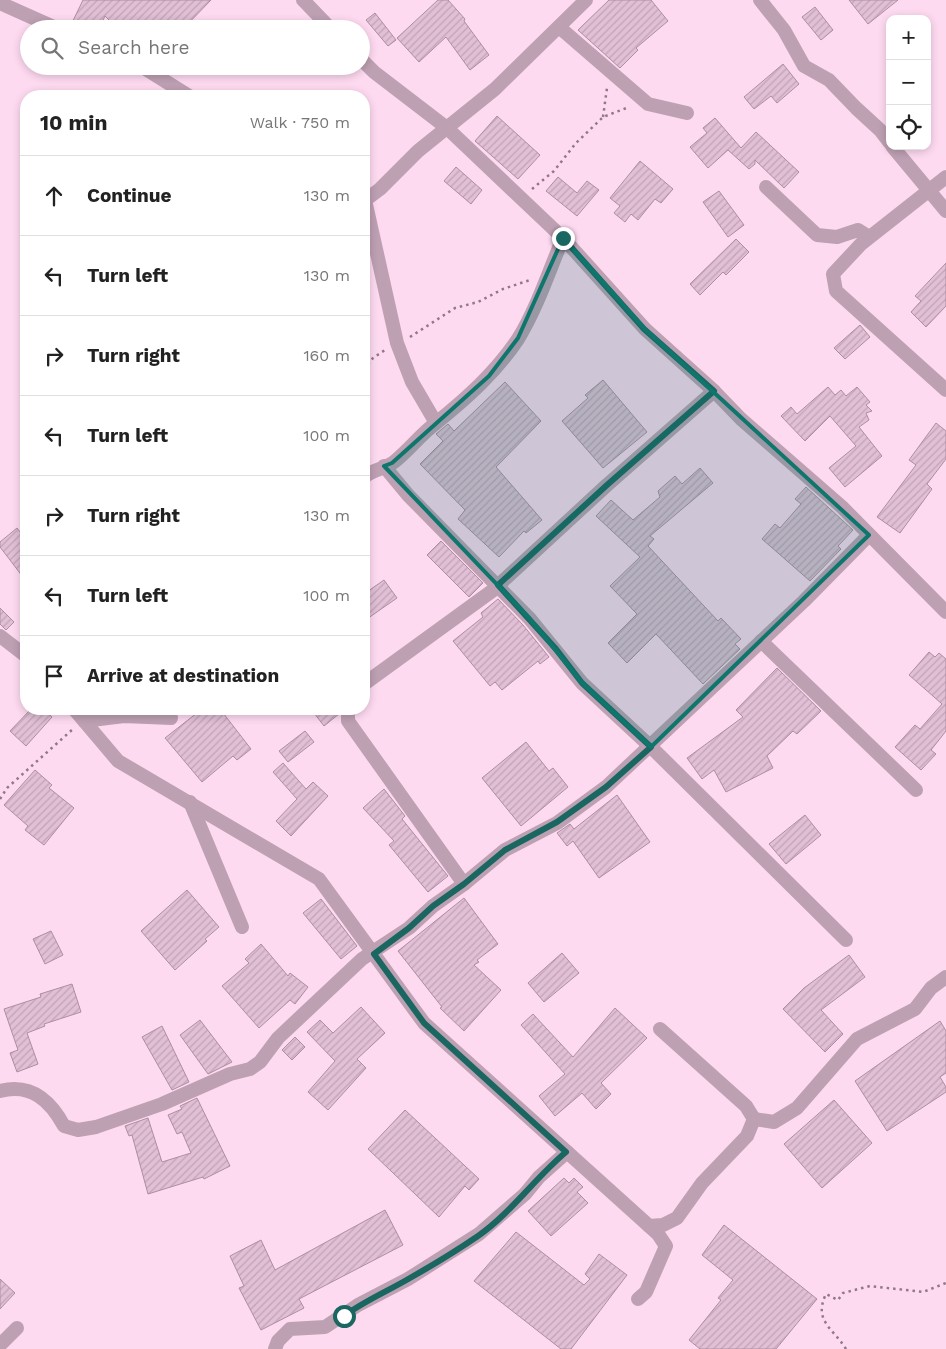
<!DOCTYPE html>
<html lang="en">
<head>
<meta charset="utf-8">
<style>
	body { margin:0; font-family:"Work Sans",sans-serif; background:#f2f2f2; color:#222 }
	.controls { position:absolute; right:15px; top:15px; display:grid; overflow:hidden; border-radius:10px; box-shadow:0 2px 8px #0003 }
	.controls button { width:45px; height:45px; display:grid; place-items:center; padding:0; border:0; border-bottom:1px solid #e0e0e0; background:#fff; color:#222; font:25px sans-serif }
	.stop { position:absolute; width:15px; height:15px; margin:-11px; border:4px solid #1a6762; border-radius:50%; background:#fff }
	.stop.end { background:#1a6762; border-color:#fff; box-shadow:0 1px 5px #0008 }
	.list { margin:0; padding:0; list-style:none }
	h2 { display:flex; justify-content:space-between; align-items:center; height:65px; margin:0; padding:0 20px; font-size:21px }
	h2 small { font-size:16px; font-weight:400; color:#767676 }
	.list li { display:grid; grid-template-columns:32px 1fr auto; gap:15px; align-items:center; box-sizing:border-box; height:80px; padding:0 20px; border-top:1px solid #e0e0e0 }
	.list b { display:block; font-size:19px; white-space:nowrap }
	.list em { font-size:16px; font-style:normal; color:#767676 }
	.icon { flex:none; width:28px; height:28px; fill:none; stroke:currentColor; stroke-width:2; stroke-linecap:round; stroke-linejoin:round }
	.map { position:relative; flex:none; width:946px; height:1349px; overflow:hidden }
	.search { position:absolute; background:#fff; box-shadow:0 2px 8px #0003; left:20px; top:20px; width:350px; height:55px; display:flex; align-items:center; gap:12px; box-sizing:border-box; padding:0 18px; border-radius:28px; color:#767676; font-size:19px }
	.panel { position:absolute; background:#fff; box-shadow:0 2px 8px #0003; left:20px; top:90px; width:350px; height:625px; border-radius:20px }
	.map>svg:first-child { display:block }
</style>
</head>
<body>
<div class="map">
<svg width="946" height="1349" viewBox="0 0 946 1349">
	<defs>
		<pattern id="building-hatch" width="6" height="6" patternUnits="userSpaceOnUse" patternTransform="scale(1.25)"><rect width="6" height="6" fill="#e1bfd5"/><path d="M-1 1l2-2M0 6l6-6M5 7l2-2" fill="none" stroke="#c1a3b6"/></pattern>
	</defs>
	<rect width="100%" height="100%" fill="#fedaf1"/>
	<g fill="url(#building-hatch)" stroke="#ae8da2">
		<polygon points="83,0 211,0 183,29 118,29 105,16 99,29 69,29"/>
		<polygon points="438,0 448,0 465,19 464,21 489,55 470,70 446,37 419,62 397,38"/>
		<polygon points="609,0 651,0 668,21 636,48 638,50 620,68 578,30"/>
		<polygon points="849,0 898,0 868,24"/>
		<polygon points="815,7 833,30 821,40 802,17"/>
		<polygon points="375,13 396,40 388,46 366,20"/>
		<polygon points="783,64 799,84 777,103 771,96 754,109 744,97"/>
		<polygon points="497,116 540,155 518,179 475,141"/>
		<polygon points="715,118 741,148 756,132 799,172 784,188 755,160 755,164 749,169 728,150 708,168 690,147 707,133 703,128"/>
		<polygon points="640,161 673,189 661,203 655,199 638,220 631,214 625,222 614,213 620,206 610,198"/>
		<polygon points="456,167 482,190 471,204 444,181"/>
		<polygon points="558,177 577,193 587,181 599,190 577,216 546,191"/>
		<polygon points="719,191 744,225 728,237 703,202"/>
		<polygon points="736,239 749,252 726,275 723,272 700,295 690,284"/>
		<polygon points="946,263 946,306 926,327 911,312 921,301 915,296"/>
		<polygon points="860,325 870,337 845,359 834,348"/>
		<polygon points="603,380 647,432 603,468 562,421 588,398 585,395"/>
		<polygon points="505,382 541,421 496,467 542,520 526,533 524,531 499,557 458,519 465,510 420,464 443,441 436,434 448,424 454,431"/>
		<polygon points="828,387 835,395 841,390 846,396 857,387 870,402 866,405 872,411 866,413 869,420 859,427 882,456 845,487 829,468 856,446 830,416 805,441 781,416 791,407 797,414"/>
		<polygon points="936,423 946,431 946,459 927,484 932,489 900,533 877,517 916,465 909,460"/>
		<polygon points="700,468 713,483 650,536 654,539 648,546 718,621 721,618 741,639 735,644 740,649 703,684 656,634 627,663 608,643 637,614 610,586 640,557 596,516 611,500 633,520 660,497 658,491 675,476 682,484"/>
		<polygon points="806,487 853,530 838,546 841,549 810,581 762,539 775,524 780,528 801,504 795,499"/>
		<polygon points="17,528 26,540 26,581 0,547 0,542"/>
		<polygon points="441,541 483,583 469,597 427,555"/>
		<polygon points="384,580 397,598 364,621 364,594"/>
		<polygon points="498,599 523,625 549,657 540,664 538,661 502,690 495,682 490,686 453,641 483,617 481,613"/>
		<polygon points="0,608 14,622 6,630 0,624"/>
		<polygon points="929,652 935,657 939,653 946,659 946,731 931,750 936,754 921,770 895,747 915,725 920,729 942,704 909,675"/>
		<polygon points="777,668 821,711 797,734 793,731 767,756 773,768 726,792 714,770 702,779 687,758 743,717 736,710"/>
		<polygon points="31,709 43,709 52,717 26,746 10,731"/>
		<polygon points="202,709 220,709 251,749 237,760 233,756 202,782 165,738"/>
		<polygon points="311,709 339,709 339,714 324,726"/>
		<polygon points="305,731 314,742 288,762 279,751"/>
		<polygon points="526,742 549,771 553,768 568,787 521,826 482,778"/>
		<polygon points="283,763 306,789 313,782 328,796 291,836 276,821 297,799 273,772"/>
		<polygon points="35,770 52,785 49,788 74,808 44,845 25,830 28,826 4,805"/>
		<polygon points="384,789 405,816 402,819 448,876 428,892 389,845 394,841 363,808"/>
		<polygon points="617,795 650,842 599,878 573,841 567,846 557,833 570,824 574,829"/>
		<polygon points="805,815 821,835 786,864 769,844"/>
		<polygon points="187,890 219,927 205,939 207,941 175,970 141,931"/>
		<polygon points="464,898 498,944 477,960 479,962 474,965 501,990 464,1031 440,1008 442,1007 398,951"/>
		<polygon points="321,899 357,946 341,959 303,913"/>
		<polygon points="51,931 63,955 45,964 33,939"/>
		<polygon points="261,944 288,976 290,973 308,987 295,1004 290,1000 259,1028 222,986 249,963 245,959"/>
		<polygon points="562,953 579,973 544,1002 528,983"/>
		<polygon points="849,955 865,977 821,1010 843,1034 825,1052 783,1009 804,988"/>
		<polygon points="72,984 81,1012 44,1024 45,1026 27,1033 38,1064 17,1072 10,1053 18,1050 4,1009 41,997 40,994"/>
		<polygon points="361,1007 385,1033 357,1059 366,1068 328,1110 308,1092 335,1061 307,1032 320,1020 333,1033"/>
		<polygon points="615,1008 647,1038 601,1083 611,1094 596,1109 582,1093 555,1116 539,1096 565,1074 521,1025 533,1014 573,1057"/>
		<polygon points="200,1020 232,1062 208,1074 180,1035"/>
		<polygon points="940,1021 946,1031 946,1073 940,1077 946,1087 946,1092 887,1131 855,1081"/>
		<polygon points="162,1026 189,1082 172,1090 142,1037"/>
		<polygon points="295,1037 305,1047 292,1060 282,1050"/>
		<polygon points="197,1098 230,1166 204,1179 203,1177 148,1194 132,1135 129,1136 125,1126 148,1118 162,1162 191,1153 182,1132 177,1134 168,1115 182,1109 180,1106"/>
		<polygon points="834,1100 872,1143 822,1188 784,1144"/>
		<polygon points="405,1110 479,1179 469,1190 465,1186 439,1217 368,1149"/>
		<polygon points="564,1178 569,1183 574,1178 583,1187 577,1192 588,1203 551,1236 528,1211"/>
		<polygon points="385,1210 403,1245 299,1299 304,1308 261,1330 239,1288 244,1286 230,1256 261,1240 275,1270"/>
		<polygon points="724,1225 817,1299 776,1349 700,1349 689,1340 721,1300 718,1298 733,1280 702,1255"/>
		<polygon points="516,1232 584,1285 590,1279 585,1274 599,1254 627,1275 571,1349 561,1349 474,1281"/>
		<polygon points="0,1279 15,1293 0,1309"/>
	</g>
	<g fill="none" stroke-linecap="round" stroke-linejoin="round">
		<g stroke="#907887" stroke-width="2.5" stroke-dasharray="2.5 4" stroke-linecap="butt">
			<polyline points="603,117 607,88"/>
			<polyline points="532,189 554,171 576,143 603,117 629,107"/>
			<polyline points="410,337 455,308 478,302 503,289 530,280"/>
			<polyline points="364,370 373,358 385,350"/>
			<polyline points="364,441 368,448 369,458"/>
			<polyline points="0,799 7,788 73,729"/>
			<path d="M846 1349C833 1328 813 1321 826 1294L838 1300 843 1293 870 1286 923 1292 946 1283"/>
		</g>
		<g stroke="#bea0b3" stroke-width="14">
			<polyline points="303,0 331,29"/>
			<polyline points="760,0 784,30 804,66 829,80 856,108 880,130 890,143"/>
			<polyline points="0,3 58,29"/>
			<polyline points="559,27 648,104 687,113"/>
			<polyline points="361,59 374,72 447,128 563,238 645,329 714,391 741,419 842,507 946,612"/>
			<polyline points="141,66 189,96"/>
			<polyline points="892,146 946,211"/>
			<polyline points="946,177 861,244 833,274 836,291 946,390"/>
			<polyline points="766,187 817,235 837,237 858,230 869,237"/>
			<polyline points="365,200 397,343 412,382 436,423"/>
			<polyline points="364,201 380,189 418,151 495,89 586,0"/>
			<polyline points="384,466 408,495 530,619 582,683 651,747 846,940"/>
			<path d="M364 477C373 469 385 469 394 462 409 450 421 434 436 423 467 398 496 372 518 339 537 308 549 271 563 238"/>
			<polyline points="0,636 26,656"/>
			<polyline points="761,641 916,790"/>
			<polyline points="364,684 492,591 607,485 714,391"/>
			<polyline points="74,709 118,761 319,879 424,1023 658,1234 666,1246 646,1292 638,1299"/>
			<polyline points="348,709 348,721 464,884"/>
			<polyline points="84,721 124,716 171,718"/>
			<polyline points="190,802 242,927"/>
			<path d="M0 1091C31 1083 50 1100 64 1126L78 1130 96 1127 162 1104 230 1074 250 1069 260 1062 278 1038 362 959 409 928 433 906 464 884 505 850 557 823 606 787 804 601 869 535"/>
			<polyline points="754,1119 774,1122 797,1108 857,1039 915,1009 931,988 946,977"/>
			<polyline points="649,1226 663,1225 677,1218 702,1183 747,1136 754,1119 746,1106 660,1029"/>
			<polyline points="0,1345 17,1328"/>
			<polyline points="275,1349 278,1341 290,1329 325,1327 358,1305 408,1279 479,1234 525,1194 539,1177 567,1152"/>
		</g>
	</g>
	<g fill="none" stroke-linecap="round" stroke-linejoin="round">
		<path stroke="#1a6762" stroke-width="6" d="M344 1316C364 1301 388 1291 410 1278 433 1265 456 1251 478 1236 511 1213 535 1178 566 1152L424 1023 374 954 409 928 433 906 464 884 505 850 557 822 606 787 651 747 582 683 556 649 498 585 607 485 714 391 644 329 563 238"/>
	</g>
	<path fill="#0f766e" fill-opacity="0.2" stroke="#0f766e" stroke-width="4" stroke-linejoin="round" d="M563 238 645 329 869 535 651 747 582 683 530 619 384 466 392 463 489 376 518 338Z"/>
</svg>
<div class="controls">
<button>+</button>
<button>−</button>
<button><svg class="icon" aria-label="locate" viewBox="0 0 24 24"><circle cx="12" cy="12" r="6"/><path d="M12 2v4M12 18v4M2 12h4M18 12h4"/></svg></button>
</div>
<div class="stop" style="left:344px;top:1316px"></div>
<div class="stop end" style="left:563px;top:238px"></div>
<div class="search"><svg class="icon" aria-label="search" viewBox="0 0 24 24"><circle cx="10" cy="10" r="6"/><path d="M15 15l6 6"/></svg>Search here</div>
<section class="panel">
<h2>10 min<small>Walk · 750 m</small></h2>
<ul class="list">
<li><svg class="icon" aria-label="ahead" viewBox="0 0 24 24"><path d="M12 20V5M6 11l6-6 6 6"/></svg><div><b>Continue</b></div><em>130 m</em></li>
<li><svg class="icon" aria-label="left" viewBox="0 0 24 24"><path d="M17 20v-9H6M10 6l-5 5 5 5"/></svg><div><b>Turn left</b></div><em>130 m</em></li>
<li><svg class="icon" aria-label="right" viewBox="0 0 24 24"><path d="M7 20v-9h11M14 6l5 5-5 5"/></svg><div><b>Turn right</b></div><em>160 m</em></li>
<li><svg class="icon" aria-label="left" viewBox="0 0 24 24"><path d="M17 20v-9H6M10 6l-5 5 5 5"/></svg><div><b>Turn left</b></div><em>100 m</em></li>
<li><svg class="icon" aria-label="right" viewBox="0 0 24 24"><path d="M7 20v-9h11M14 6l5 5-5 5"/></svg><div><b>Turn right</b></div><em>130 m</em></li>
<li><svg class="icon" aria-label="left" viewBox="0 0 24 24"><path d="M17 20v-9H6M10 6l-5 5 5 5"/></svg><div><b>Turn left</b></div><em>100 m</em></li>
<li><svg class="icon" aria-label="arrive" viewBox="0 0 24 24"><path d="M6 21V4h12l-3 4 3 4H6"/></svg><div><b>Arrive at destination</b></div></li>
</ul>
</section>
</div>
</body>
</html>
